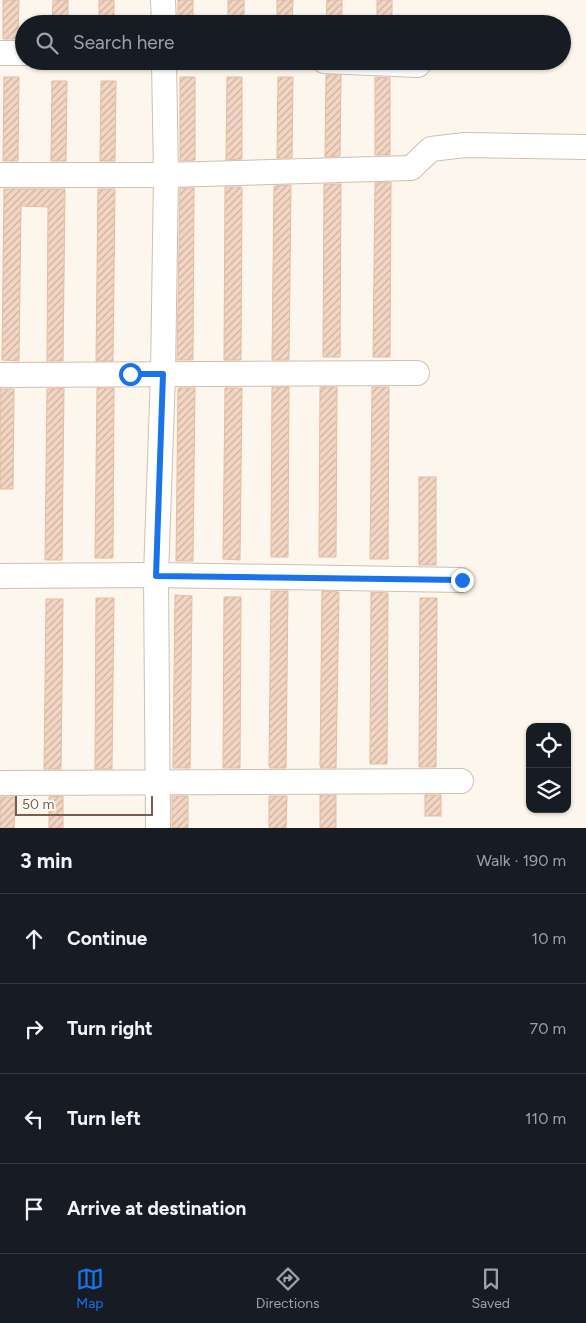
<!DOCTYPE html>
<html lang="en">
<head>
<meta charset="utf-8">
<style>
	body { margin:0; font-family:Figtree,sans-serif; background:#242831; color:#f1f3f6 }
	.controls { position:absolute; right:15px; bottom:15px; display:grid; overflow:hidden; border-radius:10px; box-shadow:0 1px 4px #0004 }
	.controls button { width:45px; height:45px; display:grid; place-items:center; padding:0; border:0; border-bottom:1px solid #363941; background:#171b24; color:#f1f3f6; font:25px sans-serif }
	.scale { position:absolute; left:15px; bottom:12px; width:138px; box-sizing:border-box; padding-left:5px; border:2px solid #7a5c4d; border-top:0; font-size:14px; line-height:18px; white-space:nowrap; color:#7a5c4d; -webkit-text-stroke:4px #fffaf3; paint-order:stroke }
	.stop { position:absolute; width:15px; height:15px; margin:-11px; border:4px solid #1a73e8; border-radius:50%; background:#fff }
	.stop.end { background:#1a73e8; border-color:#fff; box-shadow:0 1px 5px #0008 }
	.list { margin:0; padding:0; list-style:none }
	h2 { display:flex; justify-content:space-between; align-items:center; height:65px; margin:0; padding:0 20px; font-size:21px }
	h2 small { font-size:16px; font-weight:400; color:#9ea1a6 }
	.list li { display:grid; grid-template-columns:32px 1fr auto; gap:15px; align-items:center; box-sizing:border-box; height:90px; padding:0 20px; border-top:1px solid #363941 }
	.list b { display:block; font-size:19px; white-space:nowrap }
	.list em { font-size:16px; font-style:normal; color:#9ea1a6 }
	.icon { flex:none; width:28px; height:28px; fill:none; stroke:currentColor; stroke-width:2; stroke-linecap:round; stroke-linejoin:round }
	.map { position:relative; flex:none; width:586px; height:828px; overflow:hidden }
	.search { position:absolute; background:#171b24; box-shadow:0 1px 4px #0004; left:15px; right:15px; top:15px; height:55px; display:flex; align-items:center; gap:12px; box-sizing:border-box; padding:0 18px; border-radius:28px; color:#9ea1a6; font-size:19px }
	.sheet { height:425px; background:#171b24 }
	nav { display:flex; justify-content:space-around; align-items:center; box-sizing:border-box; height:70px; border-top:1px solid #363941; background:#171b24; font-size:14px; color:#9ea1a6 }
	nav a { display:grid; justify-items:center; gap:2px }
	nav .on { color:#1a73e8 }
	.map>svg:first-child { display:block }
</style>
</head>
<body>
<div class="map">
<svg width="586" height="828" viewBox="0 0 586 828">
	<defs>
		<pattern id="building-hatch" width="6" height="6" patternUnits="userSpaceOnUse" patternTransform="scale(1.25)"><rect width="6" height="6" fill="#f3d5c3"/><path d="M-1 1l2-2M0 6l6-6M5 7l2-2" fill="none" stroke="#cab0a1"/></pattern>
	</defs>
	<rect width="100%" height="100%" fill="#fdf6ec"/>
	<g fill="url(#building-hatch)" stroke="#e6bba3">
		<polygon points="3,0 19,0 18,39 3,39"/>
		<polygon points="53,0 68,0 68,24 52,24"/>
		<rect x="99" y="0" width="15" height="24"/>
		<rect x="178" y="0" width="15" height="24"/>
		<rect x="228" y="0" width="16" height="24"/>
		<polygon points="277,0 293,0 292,24 277,24"/>
		<polygon points="327,0 342,0 342,24 326,24"/>
		<rect x="377" y="0" width="15" height="24"/>
		<polygon points="326,75 341,75 340,156 325,157"/>
		<polygon points="4,77 19,77 18,161 3,161"/>
		<polygon points="180,77 195,77 195,160 180,161"/>
		<polygon points="227,77 242,77 242,159 226,160"/>
		<polygon points="278,77 293,77 292,158 277,158"/>
		<polygon points="375,77 390,78 390,155 375,155"/>
		<polygon points="52,81 67,81 66,161 51,161"/>
		<polygon points="101,81 116,81 115,161 100,161"/>
		<polygon points="391,182 390,357 373,357 375,183"/>
		<polygon points="324,184 341,184 340,357 323,357"/>
		<polygon points="291,185 289,360 272,360 274,186"/>
		<polygon points="225,187 241,187 242,188 241,360 224,360"/>
		<polygon points="180,188 194,188 193,360 177,360"/>
		<polygon points="4,189 65,189 63,361 47,361 48,207 21,206 19,361 2,360"/>
		<polygon points="98,189 115,189 113,361 96,361"/>
		<polygon points="272,387 289,387 288,557 271,557"/>
		<polygon points="320,387 337,387 336,557 319,557"/>
		<polygon points="372,387 389,387 388,559 370,559"/>
		<polygon points="64,388 62,560 45,560 47,389"/>
		<polygon points="97,388 114,388 113,558 95,558"/>
		<polygon points="178,388 195,388 193,561 176,561"/>
		<polygon points="225,388 242,388 240,560 223,559"/>
		<polygon points="0,389 14,389 13,489 0,489"/>
		<rect x="419" y="477" width="17" height="88"/>
		<polygon points="271,591 288,591 286,768 270,768 269,766"/>
		<polygon points="322,591 339,592 336,768 321,768 320,765"/>
		<polygon points="371,592 388,593 387,764 370,764"/>
		<polygon points="175,595 192,596 190,768 173,768"/>
		<polygon points="224,597 241,597 240,768 223,768"/>
		<polygon points="96,598 114,598 112,769 95,769"/>
		<polygon points="420,598 437,598 436,767 419,767"/>
		<polygon points="46,599 63,599 61,769 44,769"/>
		<rect x="320" y="795" width="16" height="33"/>
		<rect x="425" y="795" width="16" height="21"/>
		<polygon points="63,796 63,828 49,828 49,797"/>
		<rect x="172" y="796" width="16" height="32"/>
		<polygon points="269,796 287,796 286,828 269,828"/>
		<polygon points="0,797 15,797 14,828 0,828"/>
	</g>
	<g fill="none" stroke-linecap="round" stroke-linejoin="round">
		<defs>
			<g id="minor">
				<polyline points="163,0 164,24"/>
				<polyline points="0,53 24,53"/>
				<polyline points="324,61 418,65"/>
				<polyline points="0,175 166,175 411,168 431,149 465,145 586,147"/>
				<polyline points="0,375 417,373"/>
				<polyline points="0,576 156,575 461,580"/>
				<polyline points="0,783 461,781"/>
				<polyline points="158,828 156,575 163,374 166,175 164,61"/>
			</g>
		</defs>
		<use href="#minor" stroke="#d1beb0" stroke-width="26"/>
		<use href="#minor" stroke="#fff" stroke-width="24"/>
	</g>
	<g fill="none" stroke-linecap="round" stroke-linejoin="round">
		<polyline stroke="#1a73e8" stroke-width="6" points="130,374 163,374 156,576 462,580"/>
	</g>
</svg>
<div class="controls">
<button><svg class="icon" aria-label="locate" viewBox="0 0 24 24"><circle cx="12" cy="12" r="6"/><path d="M12 2v4M12 18v4M2 12h4M18 12h4"/></svg></button>
<button><svg class="icon" aria-label="layers" viewBox="0 0 24 24"><path d="M12 4l9 5-9 5-9-5zM3 14l9 5 9-5"/></svg></button>
</div>
<div class="scale">50 m</div>
<div class="stop" style="left:130px;top:374px"></div>
<div class="stop end" style="left:462px;top:580px"></div>
<div class="search"><svg class="icon" aria-label="search" viewBox="0 0 24 24"><circle cx="10" cy="10" r="6"/><path d="M15 15l6 6"/></svg>Search here</div>
</div>
<section class="sheet">
<h2>3 min<small>Walk · 190 m</small></h2>
<ul class="list">
<li><svg class="icon" aria-label="ahead" viewBox="0 0 24 24"><path d="M12 20V5M6 11l6-6 6 6"/></svg><div><b>Continue</b></div><em>10 m</em></li>
<li><svg class="icon" aria-label="right" viewBox="0 0 24 24"><path d="M7 20v-9h11M14 6l5 5-5 5"/></svg><div><b>Turn right</b></div><em>70 m</em></li>
<li><svg class="icon" aria-label="left" viewBox="0 0 24 24"><path d="M17 20v-9H6M10 6l-5 5 5 5"/></svg><div><b>Turn left</b></div><em>110 m</em></li>
<li><svg class="icon" aria-label="arrive" viewBox="0 0 24 24"><path d="M6 21V4h12l-3 4 3 4H6"/></svg><div><b>Arrive at destination</b></div></li>
</ul>
</section>
<nav>
<a class="on"><svg class="icon" aria-label="map" viewBox="0 0 24 24"><path d="M3 6l6-2 6 2 6-2v14l-6 2-6-2-6 2zM9 4v14M15 6v14"/></svg>Map</a>
<a><svg class="icon" aria-label="directions" viewBox="0 0 24 24"><path d="M12 3l9 9-9 9-9-9zM9 14v-3h6M13 9l2 2-2 2"/></svg>Directions</a>
<a><svg class="icon" aria-label="saved" viewBox="0 0 24 24"><path d="M7 4h10v16l-5-4-5 4z"/></svg>Saved</a>
</nav>
</body>
</html>
